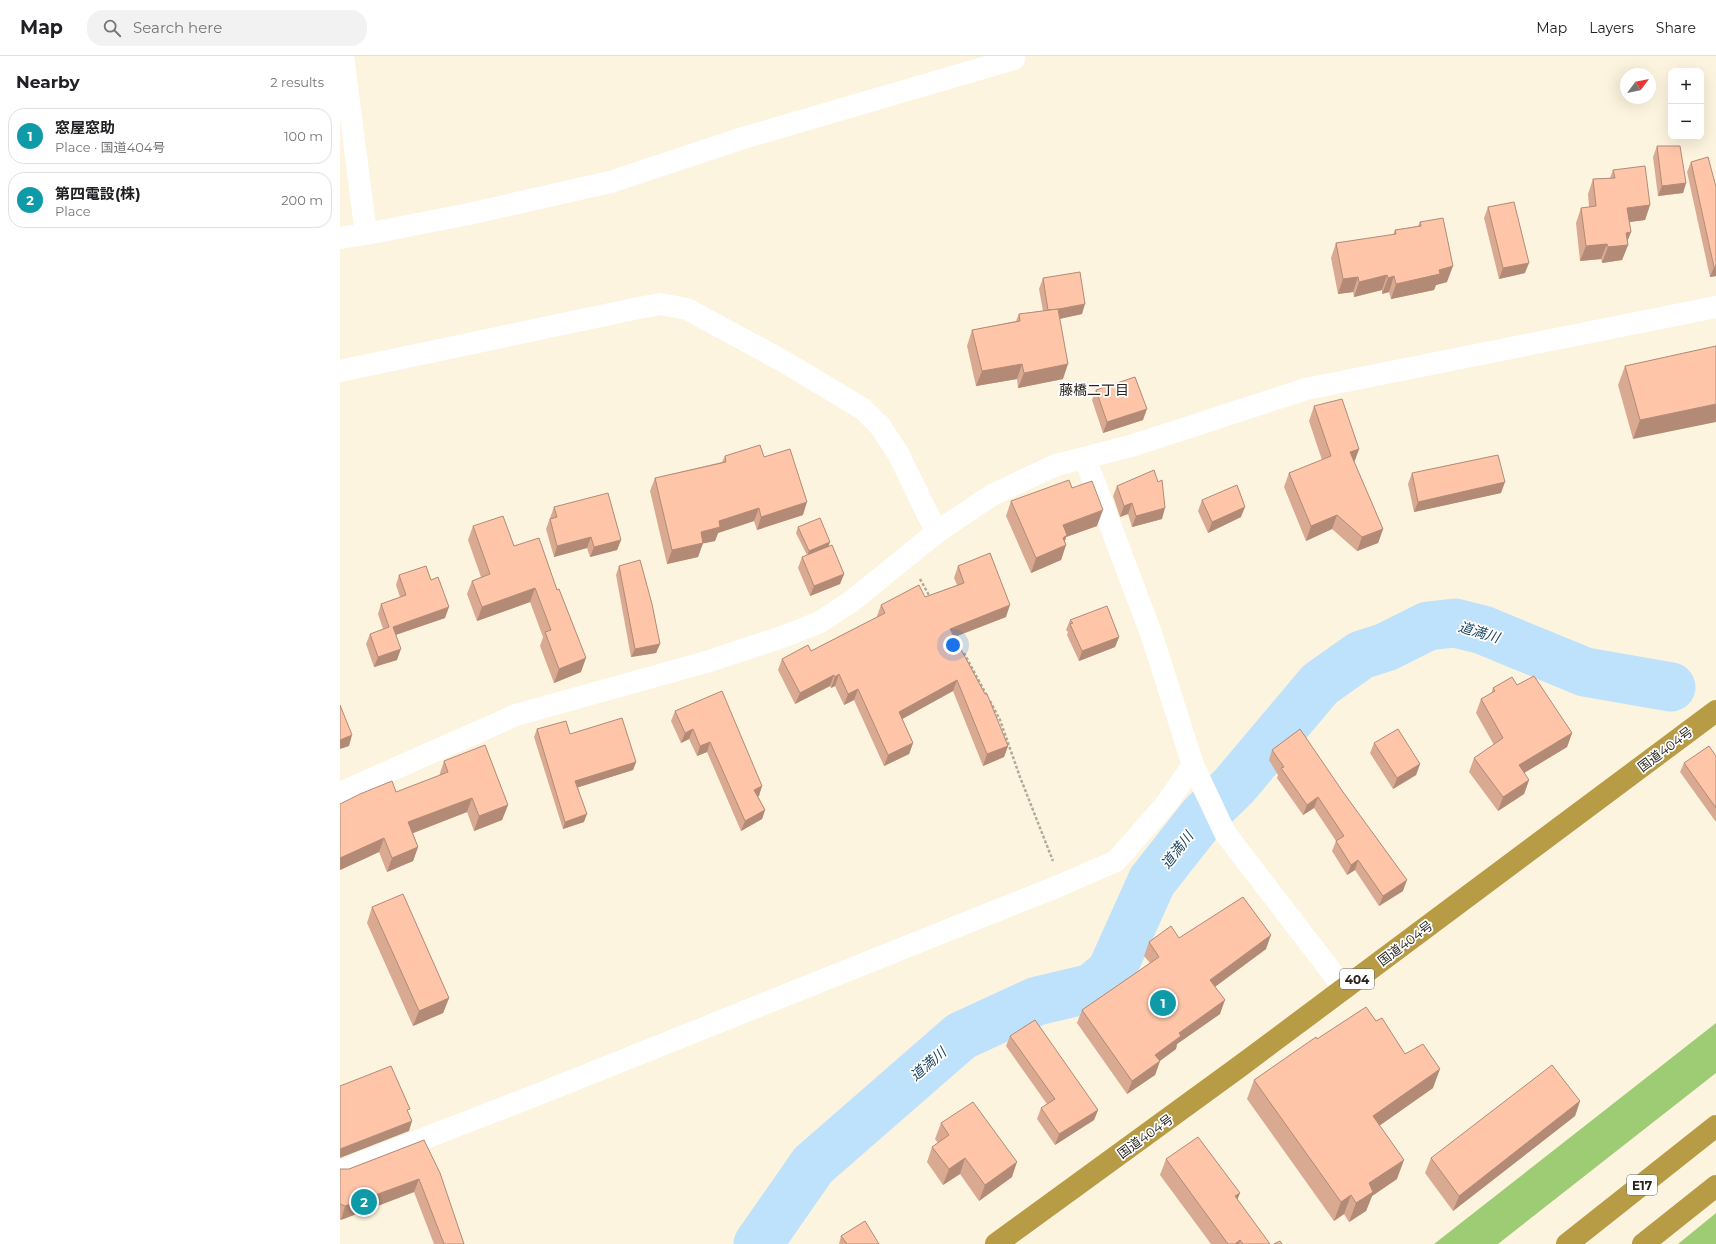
<!DOCTYPE html>
<html lang="en">
<head>
<meta charset="utf-8">
<style>
	body { margin:0; font-family:Montserrat,"Noto Sans JP",sans-serif; background:#f2f2f2; color:#202124 }
	.controls { position:absolute; right:12px; top:12px; display:grid; overflow:hidden; border-radius:8px; box-shadow:0 4px 16px #0002 }
	.controls button { width:36px; height:36px; display:grid; place-items:center; padding:0; border:0; border-bottom:1px solid #e0e0e0; background:#fff; color:#202124; font:20px sans-serif }
	.compass { position:absolute; left:1280px; top:12px; width:36px; height:36px; border-radius:50%; background:#fff; box-shadow:0 4px 16px #0002; rotate:58deg }
	.you { position:absolute; left:613px; top:589px; width:14px; height:14px; margin:-10px; border:3px solid #fff; border-radius:50%; background:#1a73e8; box-shadow:0 0 0 6px #1a73e833 }
	.badge { display:grid; place-items:center; width:26px; height:26px; border-radius:50%; background:#317972; color:#fff; font-size:13px; font-weight:700 }
	.pin { position:absolute; translate:-50% -50%; border:2px solid #fff; box-shadow:0 1px 4px #0006 }
	.list { margin:0; padding:0; list-style:none }
	h2 { display:flex; justify-content:space-between; align-items:center; height:52px; margin:0; padding:0 16px; font-size:17px }
	h2 small { font-size:13px; font-weight:400; color:#757577 }
	.list li { display:grid; grid-template-columns:26px 1fr auto; gap:12px; align-items:center; box-sizing:border-box; height:56px; margin:0 8px 8px; padding:0 8px; border:1px solid #e0e0e0; border-radius:16px }
	.list b { display:block; font-size:15px; white-space:nowrap }
	.list p { margin:0; font-size:13px; white-space:nowrap; color:#757577 }
	.list em { font-size:13px; font-style:normal; color:#757577 }
	.icon { flex:none; width:22px; height:22px; fill:none; stroke:currentColor; stroke-width:2; stroke-linecap:round; stroke-linejoin:round }
	.map { position:relative; flex:none; width:1376px; height:1188px; overflow:hidden }
	header { display:flex; align-items:center; gap:24px; box-sizing:border-box; height:56px; padding:0 20px; background:#fff; border-bottom:1px solid #e0e0e0 }
	header strong { font-size:19px }
	nav { display:flex; gap:22px; margin-inline-start:auto; font-size:14px }
	.search { width:280px; height:36px; background:#f2f2f2; display:flex; align-items:center; gap:10px; box-sizing:border-box; padding:0 14px; border-radius:16px; color:#757577; font-size:15px }
	main { display:flex }
	aside { flex:1; background:#fff }
	.map>svg:first-child { display:block }
</style>
</head>
<body>
<header>
<strong>Map</strong>
<div class="search"><svg class="icon" aria-label="search" viewBox="0 0 24 24"><circle cx="10" cy="10" r="6"/><path d="M15 15l6 6"/></svg>Search here</div>
<nav><a>Map</a><a>Layers</a><a>Share</a></nav>
</header>
<main>
<aside>
<h2>Nearby<small>2 results</small></h2>
<ul class="list">
<li><span class="badge" style="background:#0f9aa8">1</span><div><b>窓屋窓助</b><p>Place · 国道404号</p></div><em>100 m</em></li>
<li><span class="badge" style="background:#0f9aa8">2</span><div><b>第四電設(株)</b><p>Place</p></div><em>200 m</em></li>
</ul>
</aside>
<div class="map">
<svg width="1376" height="1188" viewBox="0 0 1376 1188">
	<rect width="100%" height="100%" fill="#fdf4df"/>
	<g fill="#9ecc74">
		<polygon points="1376,967 1376,1017 1158,1188 1094,1188"/>
		<polygon points="1376,1157 1376,1188 1338,1188"/>
	</g>
	<g fill="none" stroke-linecap="round" stroke-linejoin="round">
		<polyline stroke="#bee2fb" stroke-width="49" points="418,1188 473,1109 621,980 697,945 752,932 771,916 812,825 864,759 894,730 980,628 1021,599 1046,591 1088,570 1115,567 1143,574 1245,616 1331,631"/>
		<g stroke="#b2ab9b" stroke-width="2.5" stroke-dasharray="3 2" stroke-linecap="butt">
			<polyline points="580,523 590,541"/>
			<polyline points="624,597 647,640"/>
			<polyline points="650,645 660,664 680,721 713,805"/>
		</g>
		<g stroke="#fff" stroke-width="22">
			<polyline points="3,0 26,178"/>
			<polyline points="0,182 26,178 129,158 270,126 403,82 674,3 673,0"/>
			<polyline points="0,315 294,253 320,248 347,253 443,305 523,353 540,370 559,399 588,459 597,476"/>
			<polyline points="745,402 812,580 853,709 885,777 1004,932"/>
			<polyline points="0,737 176,659 366,606 448,579 480,566 512,545 597,476 652,439 716,409 791,390 966,333 1376,251"/>
			<polyline points="0,1115 199,1038 721,829 776,805 826,748 853,709"/>
		</g>
		<g stroke="#b89b45" stroke-width="22">
			<polyline points="656,1188 899,1011 1376,655"/>
			<polyline points="1227,1188 1376,1070"/>
			<polyline points="1303,1188 1376,1130"/>
		</g>
	</g>
	<g fill="#daa991">
		<polygon points="1317,90 1346,127 1343,137 1318,140 1313,101"/>
		<polygon points="1351,106 1376,220 1370,221 1347,116"/>
		<polygon points="1273,114 1310,149 1305,164 1289,166 1291,176 1287,185 1288,189 1282,204 1262,207 1261,203 1240,205 1236,167 1241,152 1249,151 1248,138 1253,123 1270,122"/>
		<polygon points="1148,151 1185,217 1159,223 1144,162"/>
		<polygon points="1080,166 1107,226 1096,229 1094,234 1051,243 1049,236 1042,238 1042,234 1014,241 1013,236 998,238 991,202 996,187 1053,179 1055,174 1078,170"/>
		<polygon points="703,222 742,258 720,263 723,323 678,332 677,323 636,330 627,290 632,274 676,265 679,258 703,255 699,233"/>
		<polygon points="1376,290 1293,383 1278,329 1285,310"/>
		<polygon points="756,334 803,364 763,377 752,344"/>
		<polygon points="974,350 1019,393 1014,406 1043,473 1038,487 1017,495 992,473 966,485 944,431 949,417 982,404 969,365"/>
		<polygon points="385,400 424,401 463,459 417,474 414,465 378,477 375,485 363,487 358,501 327,508 310,435 315,422 382,406"/>
		<polygon points="1072,417 1161,437 1074,456 1068,428"/>
		<polygon points="777,430 822,463 792,471 788,458 780,461 773,440"/>
		<polygon points="732,432 757,470 726,481 725,485 726,489 721,504 691,517 666,460 671,445"/>
		<polygon points="862,444 901,461 868,477 858,455"/>
		<polygon points="214,451 281,484 277,494 250,501 247,492 214,501 206,473"/>
		<polygon points="133,470 174,490 241,616 214,627 200,590 203,581 190,546 137,565 127,538 132,525 141,521 128,484"/>
		<polygon points="458,471 489,490 504,518 500,528 470,540 458,512 462,501 467,499 456,477"/>
		<polygon points="279,510 320,588 316,597 291,601 276,519"/>
		<polygon points="618,510 666,561 615,581 668,690 664,701 643,710 613,635 562,663 573,687 569,698 544,710 514,644 504,649 495,630 491,632 490,630 455,648 438,614 442,603 471,595 537,561 537,560 541,549 585,541 617,529 614,522"/>
		<polygon points="59,519 105,562 56,579 57,604 34,611 26,588 30,578 43,573 38,558 41,548 60,541 56,529"/>
		<polygon points="730,564 779,581 775,591 739,605 727,579 728,576 726,574"/>
		<polygon points="1177,629 1232,677 1227,691 1184,717 1189,724 1184,738 1158,755 1129,716 1134,702 1154,689 1136,657 1141,643 1151,638 1153,632"/>
		<polygon points="335,655 422,730 418,740 425,754 422,763 401,775 367,696 357,700 349,683 341,687 331,665"/>
		<polygon points="197,673 296,706 293,714 238,731 244,766 223,773 194,681"/>
		<polygon points="960,673 1063,835 1039,850 1015,814 1007,819 992,795 996,785 974,752 963,759 937,722 938,719 929,704 932,694"/>
		<polygon points="1034,687 1080,708 1076,719 1053,733 1030,697"/>
		<polygon points="1376,700 1376,766 1340,716 1344,707"/>
		<polygon points="104,705 168,749 162,764 134,775 127,756 73,777 78,791 73,805 47,816 39,796 0,814 0,748 56,736 99,720"/>
		<polygon points="32,851 109,942 103,957 73,970 27,867"/>
		<polygon points="839,882 926,893 875,931 880,958 837,988 836,993 820,1005 815,1019 787,1038 737,967 742,954 810,907 804,900 809,886"/>
		<polygon points="1036,965 1093,1032 1039,1070 1057,1123 1032,1140 1026,1155 1009,1166 1004,1158 994,1165 907,1043 914,1024 977,983"/>
		<polygon points="670,980 758,1054 754,1064 715,1089 697,1063 701,1052 707,1048 666,990"/>
		<polygon points="1240,1045 1235,1060 1113,1155 1085,1117 1091,1102"/>
		<polygon points="601,1067 672,1121 639,1145 620,1118 603,1129 587,1106 592,1091 598,1087 595,1083"/>
		<polygon points="84,1084 124,1188 94,1188 74,1136 0,1164 0,1113 9,1113"/>
		<polygon points="826,1103 897,1144 930,1188 871,1188 820,1119"/>
		<polygon points="501,1180 539,1188 499,1188"/>
	</g>
	<g fill="#b28a76">
		<polygon points="1346,127 1343,137 1318,140 1322,130"/>
		<polygon points="1310,149 1305,164 1282,167 1287,152"/>
		<polygon points="1291,176 1286,189 1288,189 1282,204 1262,207 1268,191 1286,177"/>
		<polygon points="1267,188 1261,203 1240,205 1246,190"/>
		<polygon points="1189,207 1185,217 1159,223 1163,212"/>
		<polygon points="1113,210 1107,226 1096,229 1094,234 1051,243 1056,228 1099,214"/>
		<polygon points="1376,210 1376,220 1370,221 1374,211"/>
		<polygon points="1047,219 1042,234 1014,241 1019,226"/>
		<polygon points="1054,220 1049,236 1042,238 1048,222"/>
		<polygon points="1018,221 1013,236 998,238 1003,223"/>
		<polygon points="745,248 742,258 704,266 708,255"/>
		<polygon points="682,308 677,323 636,330 642,315"/>
		<polygon points="728,308 723,323 678,332 684,317"/>
		<polygon points="1376,348 1376,366 1293,383 1300,364"/>
		<polygon points="807,353 803,364 763,377 767,366"/>
		<polygon points="1019,393 1014,407 1010,396"/>
		<polygon points="1165,426 1161,437 1074,456 1078,446"/>
		<polygon points="467,446 463,459 417,474 421,461"/>
		<polygon points="792,447 788,458 780,461 784,450"/>
		<polygon points="905,451 901,461 868,477 872,466"/>
		<polygon points="419,452 414,465 378,477 375,485 356,489 361,476 379,465"/>
		<polygon points="825,452 822,463 792,471 796,460"/>
		<polygon points="763,454 757,470 726,481 723,491 726,489 721,504 691,517 696,502 723,469"/>
		<polygon points="997,459 992,473 966,485 971,470"/>
		<polygon points="1043,473 1038,487 1017,495 1022,481"/>
		<polygon points="251,481 247,492 214,501 217,490"/>
		<polygon points="281,484 277,494 250,501 254,491"/>
		<polygon points="490,486 488,492 467,501 469,495"/>
		<polygon points="363,487 358,501 327,508 332,494"/>
		<polygon points="504,518 500,528 470,540 474,530"/>
		<polygon points="195,532 190,546 137,565 142,551"/>
		<polygon points="670,549 666,561 606,584 610,573"/>
		<polygon points="109,551 105,562 49,581 53,571"/>
		<polygon points="779,581 775,591 739,605 742,595"/>
		<polygon points="320,588 316,597 291,601 295,593"/>
		<polygon points="61,593 57,604 34,611 38,601"/>
		<polygon points="246,602 241,616 214,627 219,613"/>
		<polygon points="499,618 495,630 491,632 495,621"/>
		<polygon points="494,619 490,630 455,648 460,637"/>
		<polygon points="617,624 613,635 555,667 559,656"/>
		<polygon points="518,633 514,644 504,649 508,638"/>
		<polygon points="353,673 349,683 341,687 345,677"/>
		<polygon points="1232,677 1227,691 1174,723 1179,709"/>
		<polygon points="12,679 9,690 0,693 0,684"/>
		<polygon points="370,686 367,696 357,700 360,690"/>
		<polygon points="573,687 569,698 544,710 548,699"/>
		<polygon points="668,690 664,701 643,710 647,698"/>
		<polygon points="296,706 293,714 233,733 235,725"/>
		<polygon points="1080,708 1076,719 1053,733 1057,722"/>
		<polygon points="1189,724 1184,738 1158,755 1163,741"/>
		<polygon points="422,730 419,740 411,744 414,734"/>
		<polygon points="978,741 974,752 963,759 967,749"/>
		<polygon points="132,742 127,756 63,781 68,766"/>
		<polygon points="168,749 162,764 134,775 139,760"/>
		<polygon points="425,754 422,763 401,775 405,765"/>
		<polygon points="247,758 244,766 223,773 225,766"/>
		<polygon points="44,782 39,796 0,814 0,802"/>
		<polygon points="78,791 73,805 47,816 52,802"/>
		<polygon points="1018,804 1015,814 1007,819 1011,809"/>
		<polygon points="1067,824 1063,835 1039,850 1043,840"/>
		<polygon points="931,879 926,893 865,938 870,924"/>
		<polygon points="109,942 103,957 73,970 79,955"/>
		<polygon points="885,944 880,958 837,988 836,993 810,1012 815,999 839,977"/>
		<polygon points="820,1005 815,1019 787,1038 792,1025"/>
		<polygon points="1100,1013 1093,1032 1026,1079 1033,1060"/>
		<polygon points="1240,1045 1235,1060 1113,1155 1119,1140"/>
		<polygon points="758,1054 754,1064 715,1089 719,1078"/>
		<polygon points="72,1065 69,1075 0,1102 0,1093"/>
		<polygon points="625,1102 620,1118 603,1129 609,1113"/>
		<polygon points="1064,1104 1057,1123 1032,1140 1026,1155 1009,1166 1016,1147 1029,1127"/>
		<polygon points="677,1106 672,1121 639,1145 645,1129"/>
		<polygon points="79,1123 74,1136 1,1164 5,1150"/>
		<polygon points="900,1137 894,1152 895,1140"/>
		<polygon points="1011,1139 1004,1158 994,1165 1001,1146"/>
		<polygon points="900,1184 899,1188 895,1188"/>
	</g>
	<g fill="#fec5a9" stroke="#b28a76">
		<polygon points="1317,90 1340,90 1346,127 1322,130"/>
		<polygon points="1368,101 1376,131 1376,210 1374,211 1351,106"/>
		<polygon points="1305,110 1310,149 1287,152 1291,176 1286,177 1288,189 1268,191 1267,188 1246,190 1241,152 1256,150 1253,123 1275,122 1273,114"/>
		<polygon points="1174,146 1189,207 1163,212 1148,151"/>
		<polygon points="1103,162 1113,210 1099,214 1100,218 1056,228 1054,220 1048,222 1047,219 1019,226 1018,221 1003,223 996,187 1056,178 1055,174 1081,170 1080,166"/>
		<polygon points="740,216 745,248 719,253 708,254 703,222"/>
		<polygon points="718,253 728,308 684,317 682,308 642,315 632,274 680,265 679,258"/>
		<polygon points="1376,290 1376,348 1300,364 1285,310"/>
		<polygon points="795,321 807,353 767,366 756,334"/>
		<polygon points="1002,343 1019,393 1010,396 1043,473 1022,481 997,459 971,470 949,417 991,400 974,350"/>
		<polygon points="420,389 424,401 450,393 467,446 421,461 419,452 379,465 380,471 361,476 363,487 332,494 315,422 386,406 385,400"/>
		<polygon points="1158,399 1165,426 1078,446 1072,417"/>
		<polygon points="814,414 818,426 822,424 825,452 796,460 792,447 784,450 777,430"/>
		<polygon points="729,424 732,432 752,425 763,454 723,469 727,479 723,482 726,489 696,502 671,445"/>
		<polygon points="897,429 905,451 872,466 862,444"/>
		<polygon points="268,437 281,484 254,491 251,481 217,490 210,463 217,461 214,451"/>
		<polygon points="163,460 174,490 199,482 217,534 219,533 246,602 219,613 205,576 211,574 195,532 142,551 132,525 150,518 133,470"/>
		<polygon points="480,462 490,486 469,495 458,471"/>
		<polygon points="492,489 504,518 474,530 462,501"/>
		<polygon points="650,497 670,549 610,573 645,638 647,638 668,690 647,698 617,624 559,656 573,687 548,699 518,633 508,638 499,618 495,621 494,619 460,637 442,603 468,589 471,595 545,557 541,549 579,529 585,541 624,527 618,510"/>
		<polygon points="300,504 312,548 320,588 295,593 279,510"/>
		<polygon points="86,510 91,524 98,521 109,551 53,571 61,593 38,601 30,578 49,571 41,548 66,539 59,519"/>
		<polygon points="767,550 779,581 742,595 730,568 733,567 730,564"/>
		<polygon points="1194,620 1232,677 1179,709 1189,724 1163,741 1134,702 1163,682 1141,643 1155,635 1153,632 1172,621 1177,629"/>
		<polygon points="382,635 422,730 414,734 425,754 405,765 370,686 360,690 353,673 345,677 335,655"/>
		<polygon points="0,649 12,679 0,684"/>
		<polygon points="282,662 296,706 235,725 247,758 225,766 197,673 226,665 230,678"/>
		<polygon points="960,673 1003,736 1067,824 1043,840 1018,804 1011,809 996,785 1004,780 978,741 967,749 941,712 944,711 932,694"/>
		<polygon points="1058,673 1080,708 1057,722 1034,687"/>
		<polygon points="145,689 168,749 139,760 132,742 68,766 78,791 52,802 44,782 0,802 0,748 20,738 52,725 56,736 108,716 104,705"/>
		<polygon points="1369,690 1376,700 1376,752 1344,707"/>
		<polygon points="63,838 109,942 79,955 32,851"/>
		<polygon points="903,841 931,879 870,924 885,944 839,977 841,980 815,999 820,1005 792,1025 742,954 819,901 809,886 831,870 839,882"/>
		<polygon points="1026,951 1036,965 1042,962 1065,998 1083,988 1100,1013 1033,1060 1064,1104 1029,1127 1033,1136 1016,1147 1011,1139 1001,1146 914,1024 976,981 977,983"/>
		<polygon points="695,964 758,1054 719,1078 701,1052 715,1043 670,980"/>
		<polygon points="1212,1009 1240,1045 1119,1140 1091,1102"/>
		<polygon points="51,1010 70,1053 67,1054 72,1065 0,1093 0,1030"/>
		<polygon points="633,1046 677,1106 645,1129 625,1102 609,1113 592,1091 609,1079 601,1067"/>
		<polygon points="858,1081 900,1137 895,1140 930,1188 903,1188 900,1184 895,1188 888,1188 826,1103"/>
		<polygon points="84,1084 100,1117 124,1188 104,1188 79,1123 5,1150 0,1148 0,1113 9,1113"/>
		<polygon points="525,1165 539,1188 507,1188 501,1180"/>
		<polygon points="940,1185 942,1188 934,1188"/>
	</g>
	<g text-anchor="middle" dominant-baseline="central" stroke-width="3.5" stroke-linejoin="round" paint-order="stroke">
		<g fill="#fff" stroke="#696662" stroke-width="1">
			<rect x="1000" y="913" width="34" height="20" rx="3"/>
			<rect x="1287" y="1119" width="30" height="20" rx="3"/>
		</g>
		<g font-size="12" font-weight="bold" fill="#29251e">
			<text x="1017" y="923">404</text>
			<text x="1302" y="1129">E17</text>
		</g>
		<g font-size="13" fill="#29251e" stroke="#fff">
			<text transform="translate(1325 693) rotate(-37)">国道404号</text>
			<text transform="translate(1065 887) rotate(-37)">国道404号</text>
			<text transform="translate(805 1080) rotate(-36)">国道404号</text>
		</g>
		<g font-size="14" fill="#29251e" stroke="#fff">
			<text x="754" y="334">藤橋二丁目</text>
		</g>
		<g font-size="14" font-style="italic" fill="#1d465f" stroke="#fff">
			<text transform="translate(1139 576) rotate(17)">道満川</text>
			<text transform="translate(837 794) rotate(-52)">道満川</text>
			<text transform="translate(588 1008) rotate(-41)">道満川</text>
		</g>
	</g>
</svg>
<div class="controls">
<button>+</button>
<button>−</button>
</div>
<svg class="compass" viewBox="-18 -18 36 36"><path d="M0-13l5 13h-10z" fill="#e53935"/><path d="M0 13l5-13h-10z" fill="#757577"/></svg>
<div class="you"></div>
<div class="pin badge" style="left:823px;top:947px;background:#0f9aa8">1</div>
<div class="pin badge" style="left:24px;top:1146px;background:#0f9aa8">2</div>
</div>
</main>
</body>
</html>
